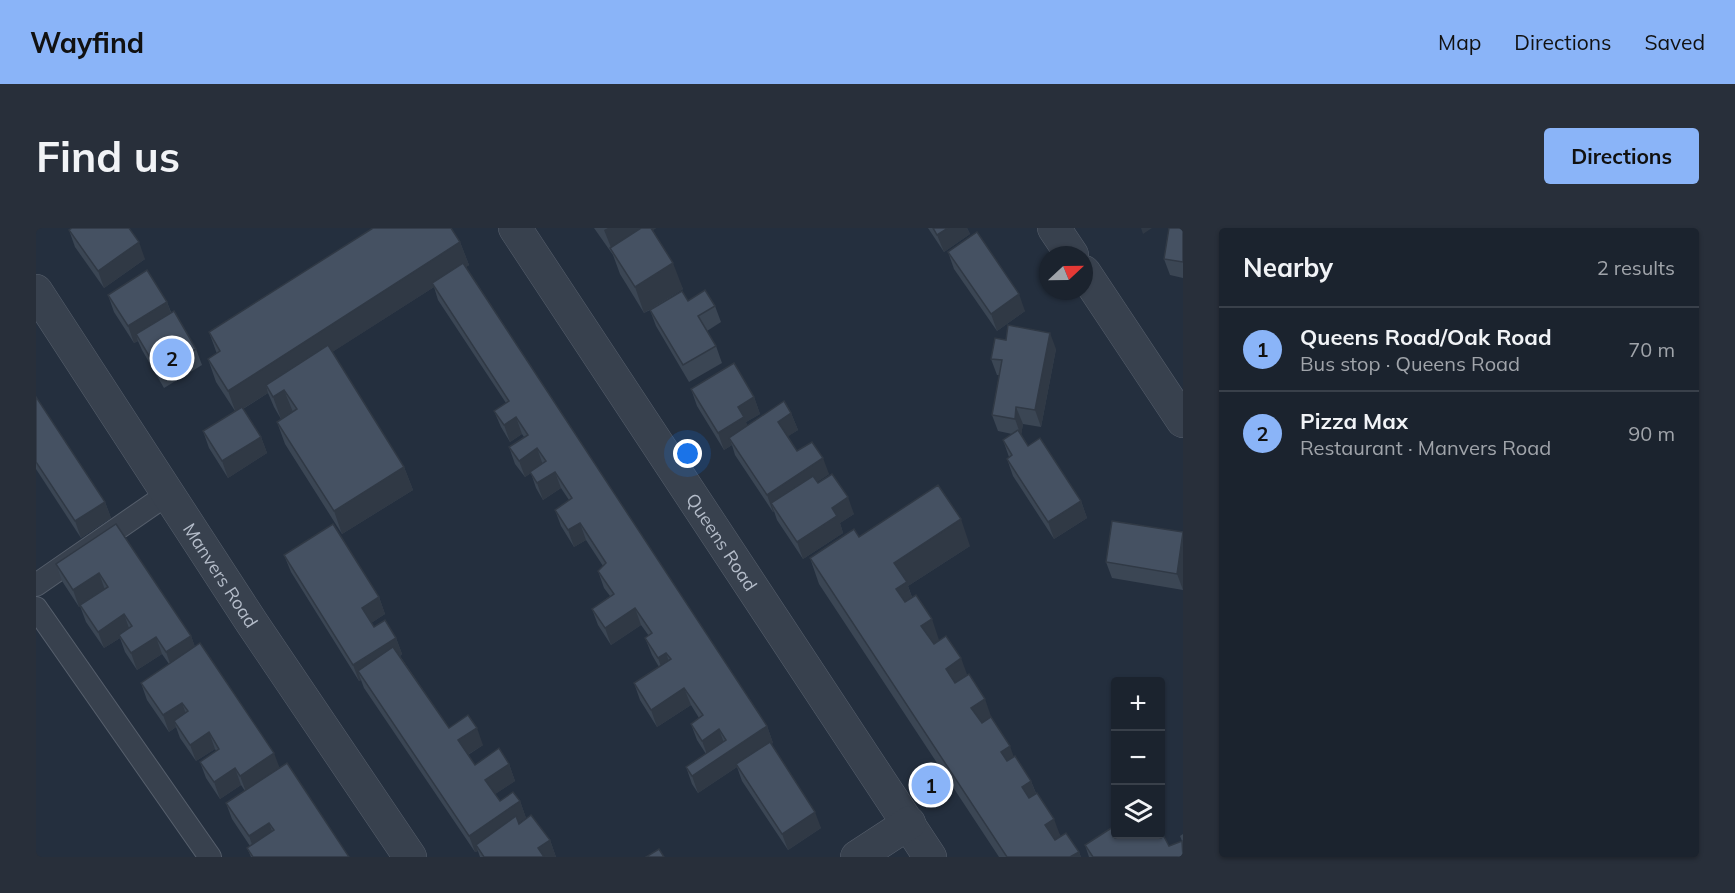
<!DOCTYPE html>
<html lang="en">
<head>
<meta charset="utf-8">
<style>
	body { margin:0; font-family:Mulish,sans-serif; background:#282f3a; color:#f1f3f6 }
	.controls { position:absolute; right:18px; bottom:18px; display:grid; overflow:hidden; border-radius:6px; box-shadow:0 2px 4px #0004 }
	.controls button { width:54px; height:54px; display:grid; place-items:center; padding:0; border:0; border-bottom:2px solid #39404a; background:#1b232e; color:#f1f3f6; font:30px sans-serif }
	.compass { position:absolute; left:1003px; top:18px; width:54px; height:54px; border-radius:50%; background:#1b232e; box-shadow:0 2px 4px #0004; rotate:68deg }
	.you { position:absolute; left:652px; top:226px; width:21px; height:21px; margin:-15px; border:4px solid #fff; border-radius:50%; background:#1a73e8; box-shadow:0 0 0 9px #1a73e833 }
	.badge { display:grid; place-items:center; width:39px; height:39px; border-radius:50%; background:#8ab4f8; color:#111; font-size:20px; font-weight:700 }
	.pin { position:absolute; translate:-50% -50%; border:3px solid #fff; box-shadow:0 2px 6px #0006 }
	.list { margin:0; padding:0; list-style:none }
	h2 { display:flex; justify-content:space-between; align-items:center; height:78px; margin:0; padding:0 24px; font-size:26px }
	h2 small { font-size:20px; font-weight:400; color:#a0a4aa }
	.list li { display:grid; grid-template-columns:39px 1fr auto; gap:18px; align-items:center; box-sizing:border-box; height:84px; padding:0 24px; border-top:2px solid #39404a }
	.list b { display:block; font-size:22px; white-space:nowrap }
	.list p { margin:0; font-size:20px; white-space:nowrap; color:#a0a4aa }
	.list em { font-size:20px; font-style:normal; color:#a0a4aa }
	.icon { flex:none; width:33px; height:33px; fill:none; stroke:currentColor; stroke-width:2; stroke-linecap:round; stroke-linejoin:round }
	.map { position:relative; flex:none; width:1147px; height:629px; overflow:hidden; border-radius:6px }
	header { display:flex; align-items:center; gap:36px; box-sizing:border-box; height:84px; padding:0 30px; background:#8ab4f8; color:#111 }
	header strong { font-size:28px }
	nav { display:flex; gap:33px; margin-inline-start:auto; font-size:21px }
	.intro { display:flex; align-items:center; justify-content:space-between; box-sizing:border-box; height:144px; padding:0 36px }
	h1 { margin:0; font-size:42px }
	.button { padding:15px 27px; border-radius:6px; background:#8ab4f8; color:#111; font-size:21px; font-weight:700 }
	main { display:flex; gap:36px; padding:0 36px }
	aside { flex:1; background:#1b232e; border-radius:6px; box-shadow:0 2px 4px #0004 }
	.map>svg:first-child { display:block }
</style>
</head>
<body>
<header>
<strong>Wayfind</strong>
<nav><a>Map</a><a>Directions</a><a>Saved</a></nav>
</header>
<div class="intro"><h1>Find us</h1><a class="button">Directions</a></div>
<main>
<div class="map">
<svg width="1147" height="629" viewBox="0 0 1147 629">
	<rect width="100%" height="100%" fill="#242f3e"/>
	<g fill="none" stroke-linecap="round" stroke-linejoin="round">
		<defs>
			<g id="service">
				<polyline points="0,357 133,265"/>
				<polyline points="0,380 174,629"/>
			</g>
			<g id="minor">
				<path id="s1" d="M479 0 894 629"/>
				<polyline points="1018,0 1036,27"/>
				<polyline points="1048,44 1147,193"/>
				<path id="s2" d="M0 63 216 395 374 629"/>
				<polyline points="821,629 873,595"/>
			</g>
		</defs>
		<use href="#service" stroke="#565f6c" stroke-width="24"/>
		<use href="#minor" stroke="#565f6c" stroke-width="34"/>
		<use href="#service" stroke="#38414e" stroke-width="22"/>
		<use href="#minor" stroke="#38414e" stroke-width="33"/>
	</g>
	<g fill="#3b4654">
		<polygon points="558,0 620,0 617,2 647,61 619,79 652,73 679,78 685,94 671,103 680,118 686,135 653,154 620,98 614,82 608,85 584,46 577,27"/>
		<polygon points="892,0 931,0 934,6 908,24"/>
		<polygon points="1147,0 1147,50 1134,47 1128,31"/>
		<polygon points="33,2 109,31 68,60 39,19"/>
		<polygon points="424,14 433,37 430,39 731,498 737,515 735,516 785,600 752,622 706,553 701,539 662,565 656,556 650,539 670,526 661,512 655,496 663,490 655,477 621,499 604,472 598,455 623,439 616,427 609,410 613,408 605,397 575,417 562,397 556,381 574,368 568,360 562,343 567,338 550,312 538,319 525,298 519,282 533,272 525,260 507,272 500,260 495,245 489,249 479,236 473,219 488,209 486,206 474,214 465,199 458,183 470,175 402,72 398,59 296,124 368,239 377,262 306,306 249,216 241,194 245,191 238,179 232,165 207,181 225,209 231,225 192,250 173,220 167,203 199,183 180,154 172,131 181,126 173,104"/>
		<polygon points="912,24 989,83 961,103 918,41"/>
		<polygon points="72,67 131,74 135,84 160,121 166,137 128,160 106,122 102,113 98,115 78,84"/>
		<polygon points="1020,121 1005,199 987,196 985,207 992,218 1045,273 1051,290 1018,311 977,248 971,231 973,229 967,212 976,206 962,203 956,187 963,147 961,147 955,131"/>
		<polygon points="655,161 718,169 724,186 710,194 711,198 755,185 762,202 752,208 761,223 793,246 781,254 818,286 804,295 807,305 767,331 741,292 738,283 737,284 699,227 696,217 688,222 661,178"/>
		<polygon points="0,169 69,274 75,290 45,310 0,241"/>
		<polygon points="80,296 155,408 159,419 244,540 313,629 215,629 211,620 214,618 196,591 190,575 209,563 205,557 184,571 170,550 164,534 180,523 179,521 160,533 144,510 140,499 133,504 111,472 105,455 133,436 126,426 101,442 89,424 84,410 68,420 50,394 44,378 43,379 26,353 20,336"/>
		<polygon points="1147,304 1147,362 1076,350 1070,334"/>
		<polygon points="823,309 934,318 872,358 876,369 903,413 931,447 978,529 995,553 1000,565 1025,609 1043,624 1045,629 963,629 783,356 774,330"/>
		<polygon points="248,327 343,369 349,386 335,395 338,399 360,410 366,426 364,428 413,500 447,517 432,527 439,537 473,536 479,553 459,566 464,573 484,573 490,590 482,595 514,612 520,629 444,629 442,623 439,624 328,460 325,452 323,453 255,344"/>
		<polygon points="1147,606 1147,629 1053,629 1049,617 1133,618 1146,613 1144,608"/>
	</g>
	<g fill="#303945">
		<polygon points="572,0 620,0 579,28 576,22 568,2"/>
		<polygon points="912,0 931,0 934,6 908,24 901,7"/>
		<polygon points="1105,0 1116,0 1107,6"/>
		<polygon points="103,14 109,31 68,60 62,43"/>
		<polygon points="424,14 433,37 398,59 396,55 398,59 234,164 230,157 232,165 200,185 192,163"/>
		<polygon points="637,35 647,61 608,85 599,59"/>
		<polygon points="983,66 989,83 961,103 955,86"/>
		<polygon points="131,74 137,91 100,106 102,113 98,115 92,98"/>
		<polygon points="1014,105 1020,121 1005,199 999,182"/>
		<polygon points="248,162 257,184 245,191 237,169"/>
		<polygon points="718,169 724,186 710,194 714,206 693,210 696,217 688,222 682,205 702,179"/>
		<polygon points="980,179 987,196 985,208 979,191"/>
		<polygon points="755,185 762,202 748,211 742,194"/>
		<polygon points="480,189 486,206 474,214 468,197"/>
		<polygon points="225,209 231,225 192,250 186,233"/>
		<polygon points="501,220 507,237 489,249 483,233"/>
		<polygon points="787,230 793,246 740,282 735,275 738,283 737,284 731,267"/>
		<polygon points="368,239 377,262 306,306 298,283"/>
		<polygon points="519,244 525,260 507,272 501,255"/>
		<polygon points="812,269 818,286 804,295 807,305 767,331 761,314 796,280"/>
		<polygon points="1045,273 1051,290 1018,311 1012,294"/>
		<polygon points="69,274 75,290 45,310 39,293"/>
		<polygon points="925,291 934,318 872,358 880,381 869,387 860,361 858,335"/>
		<polygon points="544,295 550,312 538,319 532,302"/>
		<polygon points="1147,307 1147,362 1141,346"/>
		<polygon points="63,345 69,362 43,379 37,362"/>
		<polygon points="343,369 349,386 332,397 326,380"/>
		<polygon points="599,380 605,397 575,417 569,400"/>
		<polygon points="88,386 94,403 83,407 84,410 68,420 62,404"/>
		<polygon points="896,391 905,418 895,425 885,398"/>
		<polygon points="155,408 161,424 136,441 130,424"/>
		<polygon points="120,409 126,426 101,442 95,425"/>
		<polygon points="360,410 366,426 327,451 322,443 325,452 323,453 317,437"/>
		<polygon points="630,425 636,442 628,447 622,430"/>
		<polygon points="925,430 935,457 919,467 910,441"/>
		<polygon points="648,460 655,477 621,499 615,482"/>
		<polygon points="949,471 958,497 945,506 935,480"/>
		<polygon points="146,475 152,491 138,493 140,499 133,504 127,487"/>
		<polygon points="731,498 737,515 702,538 700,536 701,539 662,565 656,548"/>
		<polygon points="441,500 447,517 428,529 422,512"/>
		<polygon points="683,501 689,518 672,529 666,513"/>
		<polygon points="173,504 179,521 160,533 154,517"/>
		<polygon points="974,518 983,544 974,550 965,524"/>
		<polygon points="238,525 244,541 210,564 204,548"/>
		<polygon points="473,536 479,553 455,569 449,552"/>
		<polygon points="199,540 205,557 184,571 178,554"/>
		<polygon points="995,553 1005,579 996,585 986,559"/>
		<polygon points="484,573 490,590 443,622 440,617 442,623 439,624 433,608"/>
		<polygon points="779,584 785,600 752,622 746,606"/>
		<polygon points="1018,591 1028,618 1019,624 1009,597"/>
		<polygon points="233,595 239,611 219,625 213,608"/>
		<polygon points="514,612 520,629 505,629 502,620"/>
		<polygon points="1043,624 1045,629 1034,629"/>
	</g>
	<g fill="#455162" stroke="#303945" stroke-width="1.5">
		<polygon points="36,0 93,0 103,14 62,43 33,2"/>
		<polygon points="337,0 415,0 424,14 192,163 172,131 184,123 173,104"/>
		<polygon points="605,0 615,0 637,35 599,59 574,20"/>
		<polygon points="897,0 912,0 901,7"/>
		<polygon points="1133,0 1147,0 1147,34 1128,31"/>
		<polygon points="941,4 983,66 955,86 912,24"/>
		<polygon points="427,35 731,498 656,548 650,539 690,512 683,501 666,513 655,496 667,487 648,460 615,482 598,455 635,431 630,425 622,430 609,410 616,405 599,380 569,400 556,381 578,366 562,343 570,335 544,295 532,302 519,282 536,270 519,244 501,255 494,244 510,233 501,220 483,233 473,219 492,207 480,189 468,197 458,183 473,173 396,55"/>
		<polygon points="111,42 131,74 92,98 72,67"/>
		<polygon points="669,62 679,78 662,88 680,118 647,137 614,82 646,63 652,73"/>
		<polygon points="138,83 160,121 122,143 100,106"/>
		<polygon points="972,97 1014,105 999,182 980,179 979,191 956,187 966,132 955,131 959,110 970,112"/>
		<polygon points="292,117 368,239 298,283 241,194 261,181 248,162 237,169 230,157"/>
		<polygon points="698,135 718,169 702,179 708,189 682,205 655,161"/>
		<polygon points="0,169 69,274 39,293 0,234"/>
		<polygon points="748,173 755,185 742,194 761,223 776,214 787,230 731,267 693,210"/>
		<polygon points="206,179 225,209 186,233 167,203"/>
		<polygon points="982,202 992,218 1004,210 1045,273 1012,294 971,231 976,227 967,212"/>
		<polygon points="796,246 812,269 796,280 801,288 761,314 735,275 777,248 782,255"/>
		<polygon points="902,257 925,291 858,335 871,354 860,361 869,374 880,367 896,391 885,398 898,416 910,408 925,430 910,441 919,455 933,446 949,471 935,480 946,495 955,489 974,518 965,524 971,533 979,528 995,553 986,559 993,570 1001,565 1018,591 1009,597 1019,612 1030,605 1043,624 1034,629 971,629 774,330 818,301 823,309"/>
		<polygon points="1076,293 1147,304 1141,346 1070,334"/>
		<polygon points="80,296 155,408 130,424 120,409 95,425 83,407 96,398 88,386 62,404 44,377 72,359 63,345 37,362 20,336"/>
		<polygon points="297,296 343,369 326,380 338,399 349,392 360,410 317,437 248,327"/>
		<polygon points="164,415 238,525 204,548 199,540 178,554 164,534 183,521 173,504 154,517 138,493 152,483 146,475 127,487 105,455"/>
		<polygon points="357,419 413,500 432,487 441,500 422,512 439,537 463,520 473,536 449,552 464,573 477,564 484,573 433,608 322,443"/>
		<polygon points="734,514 779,584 746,606 700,536"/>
		<polygon points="251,535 313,629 217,629 211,620 238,602 233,595 213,608 190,575"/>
		<polygon points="495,587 514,612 502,620 508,629 448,629 440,617 480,588 483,596"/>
		<polygon points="1080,597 1080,606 1125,606 1125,603 1133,618 1146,613 1147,629 1057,629 1049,617"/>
		<polygon points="623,621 628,629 610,629"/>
	</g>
	<g text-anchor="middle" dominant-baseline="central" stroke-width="4.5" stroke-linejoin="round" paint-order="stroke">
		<g font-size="18" fill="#b4bcc9" stroke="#1d2633">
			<text stroke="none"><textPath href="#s1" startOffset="376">Queens Road</textPath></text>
			<text stroke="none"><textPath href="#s2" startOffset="339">Manvers Road</textPath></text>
		</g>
	</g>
</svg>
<div class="controls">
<button>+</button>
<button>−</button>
<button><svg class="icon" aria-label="layers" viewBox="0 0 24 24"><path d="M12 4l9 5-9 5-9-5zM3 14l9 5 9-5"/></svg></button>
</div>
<svg class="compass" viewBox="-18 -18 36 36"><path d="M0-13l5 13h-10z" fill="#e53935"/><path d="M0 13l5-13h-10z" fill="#a0a4aa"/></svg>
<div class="you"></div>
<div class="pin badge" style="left:895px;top:557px">1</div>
<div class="pin badge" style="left:136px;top:130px">2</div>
</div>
<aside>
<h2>Nearby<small>2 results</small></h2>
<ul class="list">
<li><span class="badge">1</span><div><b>Queens Road/Oak Road</b><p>Bus stop · Queens Road</p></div><em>70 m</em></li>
<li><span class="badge">2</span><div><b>Pizza Max</b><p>Restaurant · Manvers Road</p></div><em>90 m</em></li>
</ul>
</aside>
</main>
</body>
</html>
